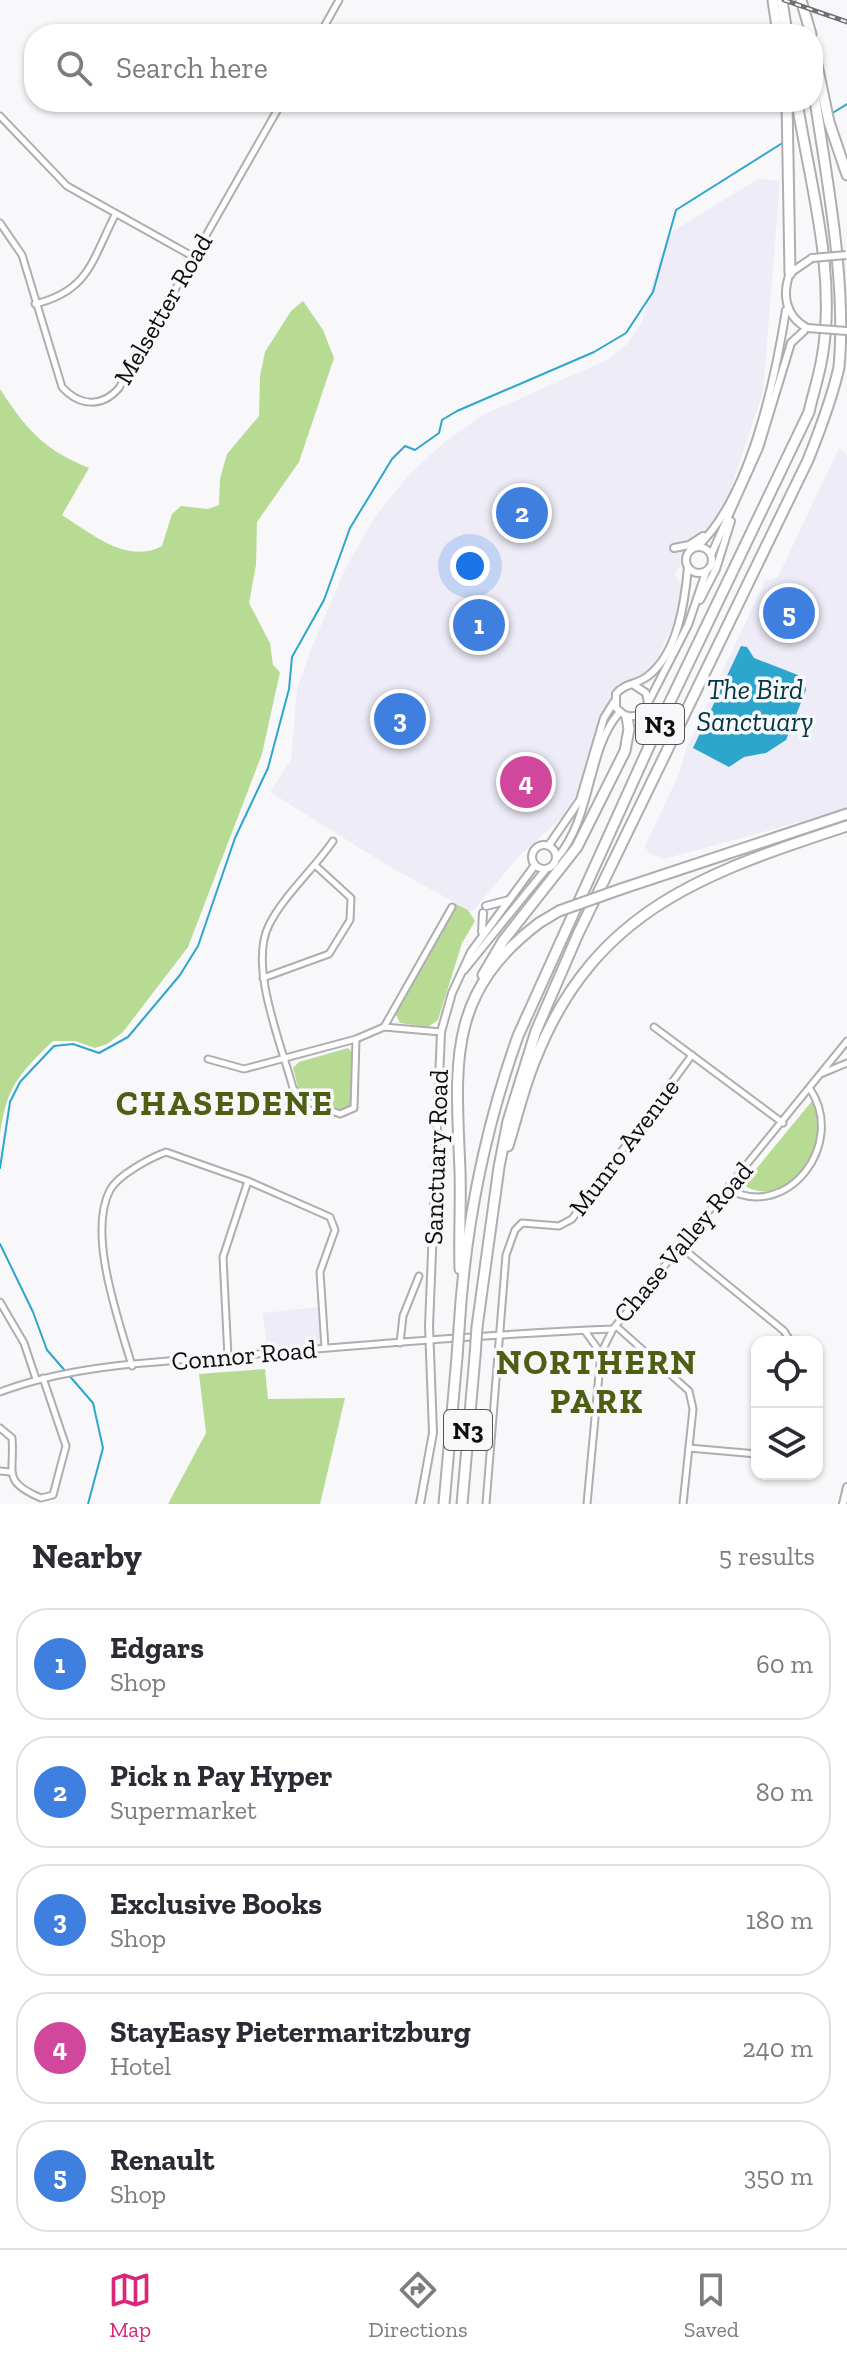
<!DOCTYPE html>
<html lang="en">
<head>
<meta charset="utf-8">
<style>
	body { margin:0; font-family:"Zilla Slab",serif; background:#f2f2f3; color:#2b2b33 }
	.controls { position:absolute; right:24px; bottom:24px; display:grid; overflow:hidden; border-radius:16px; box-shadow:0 2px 6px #0004 }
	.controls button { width:72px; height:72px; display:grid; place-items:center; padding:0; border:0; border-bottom:2px solid #e1e1e2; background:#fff; color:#2b2b33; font:40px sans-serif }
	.you { position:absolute; left:470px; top:566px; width:28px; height:28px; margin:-20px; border:6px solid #fff; border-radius:50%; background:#1a73e8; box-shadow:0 0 0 12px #1a73e833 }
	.badge { display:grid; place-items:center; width:52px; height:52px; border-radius:50%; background:#db2777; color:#fff; font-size:26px; font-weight:700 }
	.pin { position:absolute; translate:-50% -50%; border:4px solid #fff; box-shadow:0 2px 8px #0006 }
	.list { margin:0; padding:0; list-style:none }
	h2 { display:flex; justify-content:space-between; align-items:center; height:104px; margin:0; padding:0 32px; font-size:34px }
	h2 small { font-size:26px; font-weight:400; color:#7c7c81 }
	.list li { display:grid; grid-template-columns:52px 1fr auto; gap:24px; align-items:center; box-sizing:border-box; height:112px; margin:0 16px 16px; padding:0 16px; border:2px solid #e1e1e2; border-radius:32px }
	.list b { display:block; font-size:30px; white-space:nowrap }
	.list p { margin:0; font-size:26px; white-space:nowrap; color:#7c7c81 }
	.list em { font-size:26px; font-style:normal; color:#7c7c81 }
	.icon { flex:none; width:44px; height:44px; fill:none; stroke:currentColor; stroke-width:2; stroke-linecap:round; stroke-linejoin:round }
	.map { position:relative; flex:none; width:847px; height:1504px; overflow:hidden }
	.search { position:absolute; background:#fff; box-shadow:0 2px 6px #0004; left:24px; right:24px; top:24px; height:88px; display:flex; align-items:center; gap:20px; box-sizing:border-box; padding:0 28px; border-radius:32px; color:#7c7c81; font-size:30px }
	.sheet { height:744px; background:#fff }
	nav { display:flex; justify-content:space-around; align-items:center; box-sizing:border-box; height:112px; border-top:2px solid #e1e1e2; background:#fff; font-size:22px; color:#7c7c81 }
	nav a { display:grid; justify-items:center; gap:4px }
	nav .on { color:#db2777 }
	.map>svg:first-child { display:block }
</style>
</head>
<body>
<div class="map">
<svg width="847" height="1504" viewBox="0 0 847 1504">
	<rect width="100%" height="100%" fill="#f8f7fa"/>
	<g fill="#eeecf7">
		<polygon points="758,179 780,181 763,392 726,503 700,541 692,545 675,574 686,592 684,600 655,664 642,676 618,684 595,730 585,777 575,797 563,817 520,855 472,912 387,865 270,792 291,760 297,689 311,649 346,567 375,517 407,477 442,444 481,416 607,360 626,345 642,322 660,257 673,231"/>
		<polygon points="839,448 847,456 847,809 664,859 649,853 645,846 680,772 686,749 765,581 778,577"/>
		<polygon points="318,1307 322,1345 267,1350 263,1313"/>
	</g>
	<g fill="#b8db94">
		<path d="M303 301 323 330 334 358 299 462 257 522 256 565 249 603 270 643 273 665 280 672 262 754 188 947 123 1032 107 1044 95 1048 75 1041H53C18 1075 7 1086 0 1134V389C27 430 43 449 89 468L62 515C91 533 127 565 162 546L172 514 181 506 208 509 219 505 220 479 227 454 259 416 260 376 265 352 291 311Z"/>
		<polygon points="454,903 468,910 475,921 462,943 438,1020 428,1027 400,1023 395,1013"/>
		<polygon points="348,1048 354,1054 354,1107 341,1113 300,1095 293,1068 299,1062"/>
		<path d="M812 1101C843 1141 789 1214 743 1185Z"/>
		<polygon points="265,1369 268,1399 345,1398 320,1504 168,1504 206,1433 199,1374"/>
	</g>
	<polygon fill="#2ca6cd" points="741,646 747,647 754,658 803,677 806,690 786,740 766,753 744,757 729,767 693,748"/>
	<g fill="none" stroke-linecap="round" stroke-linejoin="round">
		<g stroke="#2ca6cd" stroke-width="2">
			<polyline points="831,114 847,104"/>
			<polyline points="0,1168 10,1102 20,1082 54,1046 73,1044 99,1053 128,1037 180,975 198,946 235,838 268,768 289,689 292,657 324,600 350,528 392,459 405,446 415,450 439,433 442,420 457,411 594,352 626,333 653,292 676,210 784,142"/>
			<polyline points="0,1244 33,1312 47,1350 93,1403 103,1448 88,1504"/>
		</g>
		<defs>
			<g id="minor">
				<polyline points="320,34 339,0"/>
				<polyline points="0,116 67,186 192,256"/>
				<path d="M0 223 22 255 62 387C79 406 102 408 119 388L282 102"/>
				<path d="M35 304C89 291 92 260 115 215"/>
				<path d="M333 841C314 869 284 895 269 925 248 966 282 1046 293 1088L303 1100 340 1114 354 1108 356 1039"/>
				<polyline points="263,978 329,954 350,920 351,898 316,866"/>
				<polyline points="384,1027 452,907"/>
				<polyline points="654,1027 783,1123"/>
				<polyline points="208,1059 244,1069 356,1039 384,1027 441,1032"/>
				<polyline points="823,1073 847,1063"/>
				<path d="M728 1189C787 1222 847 1144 810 1089"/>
				<polyline points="681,1247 784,1331 791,1342"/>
				<polyline points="0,1302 24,1343 36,1379"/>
				<polyline points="616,1326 689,1391 693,1409 683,1504"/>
				<polyline points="585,1331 600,1352"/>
				<polyline points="400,1343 403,1316 419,1276"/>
				<polyline points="228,1357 223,1257 248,1181"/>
				<path d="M132 1366C119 1321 87 1234 110 1190 118 1175 150 1158 166 1152L248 1181 330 1217 335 1230 320 1272 325 1348"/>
				<path d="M0 1392C76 1363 164 1362 245 1355 367 1345 490 1334 613 1329L847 1041"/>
				<path d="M0 1428 12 1438C15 1473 1 1481 41 1498L53 1495 66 1446 43 1378"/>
				<polyline points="689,1448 757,1454"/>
				<polyline points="0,1471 10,1472"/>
				<polyline points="486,1504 506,1255 515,1230 522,1223 559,1226 572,1219 692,1055"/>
				<polyline points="587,1504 601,1353 613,1329"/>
			</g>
			<g id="tertiary">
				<circle cx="699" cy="560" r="13"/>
				<path d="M697 547C750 498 775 380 786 310"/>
				<polyline points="674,548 689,545 703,536"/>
				<path d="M711 555 759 448 791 343 807 328C785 316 782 294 790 273L812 258"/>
				<polyline points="700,600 716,569 731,521"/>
				<path d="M634 685 646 693 648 703 641 715 627 717 616 708V694C624 683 637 685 648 676 678 653 685 601 688 567"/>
				<polyline points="648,703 688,625 706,572"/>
				<circle cx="544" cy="857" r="12"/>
				<polyline points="549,845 580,800 604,718 614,702"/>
				<path d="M557 858C593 816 587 749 619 713"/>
				<polyline points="486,906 509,900"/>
				<polyline points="482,932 483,913"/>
				<polyline points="464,970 546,869"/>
				<polyline points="420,1504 433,1433 429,1326 441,1032 452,993 471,952 535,865"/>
				<polyline points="843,1504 847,1487"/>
			</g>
			<g id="motorway">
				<polyline points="773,0 778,34"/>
				<polyline points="782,0 787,34"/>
				<polyline points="801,0 811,34"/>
				<polyline points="813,46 829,122 847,175"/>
				<polyline points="787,102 790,273"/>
				<polyline points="621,889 847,814"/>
				<polyline points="483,975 503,941 577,847 625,751 629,729 627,717"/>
				<path d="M508 1146C517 1117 524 1086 536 1058 595 909 707 872 847 826"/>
				<path d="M460 1269C459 1236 461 1204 460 1171 456 1066 445 994 539 923"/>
				<path d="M477 1327 499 1167 508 1121 536 1031 578 934 808 460C820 430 832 399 839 367 847 281 826 174 813 87"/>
				<path d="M459 1329C465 1227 484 1131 518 1036L656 731 809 412C813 394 819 376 822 358 837 274 810 184 797 102"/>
				<polyline points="444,1504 457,1357"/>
				<polyline points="462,1504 475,1356"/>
			</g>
		</defs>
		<use href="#minor" stroke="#aeadb0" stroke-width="9"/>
		<use href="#tertiary" stroke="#aeadb0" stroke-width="10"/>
		<use href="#motorway" stroke="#aeadb0" stroke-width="13"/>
		<use href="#minor" stroke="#fff" stroke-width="5"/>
		<use href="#tertiary" stroke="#fff" stroke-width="6"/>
		<use href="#motorway" stroke="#fff" stroke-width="9"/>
		<defs>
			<polyline id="rail" points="784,0 847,22"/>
		</defs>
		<use href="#rail" stroke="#706f71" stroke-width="5"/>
		<use href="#rail" stroke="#f8f7fa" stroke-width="2" stroke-dasharray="6" stroke-linecap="butt"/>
		<defs>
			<g id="tertiary-bridge">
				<polyline points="812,258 846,255"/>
				<polyline points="807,328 847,331"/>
			</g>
			<g id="motorway-bridge">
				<polyline points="539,923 559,911 621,889"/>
				<polyline points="475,1356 477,1327"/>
				<polyline points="457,1357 459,1329"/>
			</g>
		</defs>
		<use href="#tertiary-bridge" stroke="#aeadb0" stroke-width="10" stroke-linecap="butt"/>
		<use href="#motorway-bridge" stroke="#aeadb0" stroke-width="13" stroke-linecap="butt"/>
		<use href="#tertiary-bridge" stroke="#fff" stroke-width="6"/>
		<use href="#motorway-bridge" stroke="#fff" stroke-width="9"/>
	</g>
	<g text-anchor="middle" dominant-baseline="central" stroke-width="7" stroke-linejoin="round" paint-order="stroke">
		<g fill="#f8f7fa" stroke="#545456" stroke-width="2">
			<rect x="636" y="704" width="48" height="40" rx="6"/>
			<rect x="444" y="1410" width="48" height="40" rx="6"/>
		</g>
		<g font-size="24" font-weight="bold" fill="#0e0e0f">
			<text x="660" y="724">N3</text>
			<text x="468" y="1430">N3</text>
		</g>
		<g font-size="26" fill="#0e0e0f" stroke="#f8f7fa">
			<text transform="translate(163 309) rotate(-60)">Melsetter Road</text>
			<text transform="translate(624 1147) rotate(-53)">Munro Avenue</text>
			<text transform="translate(436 1157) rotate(-88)">Sanctuary Road</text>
			<text transform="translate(683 1242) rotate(-50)">Chase Valley Road</text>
			<text transform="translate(244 1355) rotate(-5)">Connor Road</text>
		</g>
		<g font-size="28" font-style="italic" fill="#003646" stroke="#f8f7fa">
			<text x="755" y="689">The Bird<tspan x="755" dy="32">Sanctuary</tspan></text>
		</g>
		<g font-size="34" font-weight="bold" letter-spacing="2" fill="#4e5f13" stroke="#f8f7fa">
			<text x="225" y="1103">CHASEDENE</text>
			<text x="597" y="1362">NORTHERN<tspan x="597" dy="39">PARK</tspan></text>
		</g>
	</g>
</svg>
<div class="controls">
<button><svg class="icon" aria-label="locate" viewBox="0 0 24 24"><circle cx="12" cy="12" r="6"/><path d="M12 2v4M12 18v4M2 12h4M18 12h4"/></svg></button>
<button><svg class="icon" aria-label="layers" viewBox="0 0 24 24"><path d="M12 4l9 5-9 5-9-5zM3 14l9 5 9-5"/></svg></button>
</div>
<div class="you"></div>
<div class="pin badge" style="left:479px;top:625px;background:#3f7fe0">1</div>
<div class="pin badge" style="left:522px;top:513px;background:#3f7fe0">2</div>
<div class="pin badge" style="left:400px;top:719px;background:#3f7fe0">3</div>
<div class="pin badge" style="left:526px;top:782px;background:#d1479c">4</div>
<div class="pin badge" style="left:789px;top:613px;background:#3f7fe0">5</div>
<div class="search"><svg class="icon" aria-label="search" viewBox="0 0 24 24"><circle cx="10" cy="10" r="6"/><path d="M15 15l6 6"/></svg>Search here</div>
</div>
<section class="sheet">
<h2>Nearby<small>5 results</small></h2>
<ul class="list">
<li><span class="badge" style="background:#3f7fe0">1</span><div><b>Edgars</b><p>Shop</p></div><em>60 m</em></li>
<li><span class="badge" style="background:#3f7fe0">2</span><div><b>Pick n Pay Hyper</b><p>Supermarket</p></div><em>80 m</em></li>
<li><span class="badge" style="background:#3f7fe0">3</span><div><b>Exclusive Books</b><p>Shop</p></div><em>180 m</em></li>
<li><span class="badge" style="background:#d1479c">4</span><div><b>StayEasy Pietermaritzburg</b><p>Hotel</p></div><em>240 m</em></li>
<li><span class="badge" style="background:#3f7fe0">5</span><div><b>Renault</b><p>Shop</p></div><em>350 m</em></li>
</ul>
</section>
<nav>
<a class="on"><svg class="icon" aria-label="map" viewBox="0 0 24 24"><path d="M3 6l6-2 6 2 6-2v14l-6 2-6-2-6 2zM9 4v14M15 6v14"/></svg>Map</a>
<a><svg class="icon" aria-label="directions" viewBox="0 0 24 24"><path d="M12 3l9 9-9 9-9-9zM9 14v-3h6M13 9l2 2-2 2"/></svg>Directions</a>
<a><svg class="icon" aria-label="saved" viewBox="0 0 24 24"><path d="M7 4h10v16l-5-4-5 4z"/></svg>Saved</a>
</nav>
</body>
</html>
